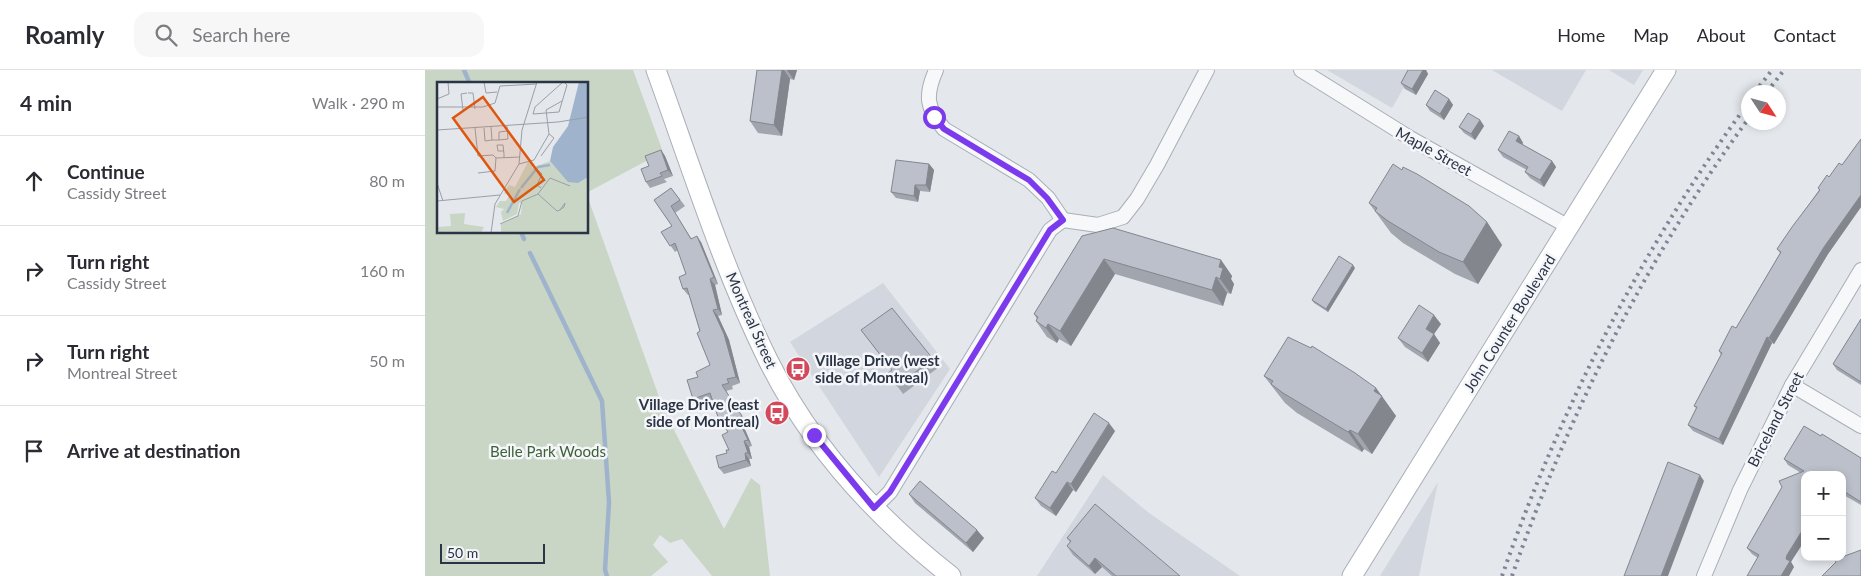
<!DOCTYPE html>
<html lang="en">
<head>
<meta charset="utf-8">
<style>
	body { margin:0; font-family:Lato,sans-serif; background:#f7f7f7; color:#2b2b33 }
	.controls { position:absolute; right:15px; bottom:15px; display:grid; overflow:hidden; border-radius:10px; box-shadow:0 2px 8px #0003 }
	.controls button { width:45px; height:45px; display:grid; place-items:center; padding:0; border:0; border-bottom:1px solid #e1e1e2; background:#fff; color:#2b2b33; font:25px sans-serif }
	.compass { position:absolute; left:1316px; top:15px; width:45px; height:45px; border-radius:50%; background:#fff; box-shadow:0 2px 8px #0003; rotate:126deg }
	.scale { position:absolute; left:15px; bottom:12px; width:105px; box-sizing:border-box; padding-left:5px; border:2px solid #2b3445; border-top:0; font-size:14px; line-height:18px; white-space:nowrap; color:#2b3445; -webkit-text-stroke:4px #f4f6f9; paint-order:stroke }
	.stop { position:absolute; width:15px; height:15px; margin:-11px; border:4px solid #7c3aed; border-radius:50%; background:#fff }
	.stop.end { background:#7c3aed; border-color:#fff; box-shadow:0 1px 5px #0008 }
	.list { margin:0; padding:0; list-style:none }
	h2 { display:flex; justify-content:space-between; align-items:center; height:65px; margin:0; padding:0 20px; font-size:21px }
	h2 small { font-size:16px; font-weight:400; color:#7c7c81 }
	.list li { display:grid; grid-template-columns:32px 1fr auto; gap:15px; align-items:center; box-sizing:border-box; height:90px; padding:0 20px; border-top:1px solid #e1e1e2 }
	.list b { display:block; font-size:19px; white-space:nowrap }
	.list p { margin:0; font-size:16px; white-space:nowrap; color:#7c7c81 }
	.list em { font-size:16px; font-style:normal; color:#7c7c81 }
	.icon { flex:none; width:28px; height:28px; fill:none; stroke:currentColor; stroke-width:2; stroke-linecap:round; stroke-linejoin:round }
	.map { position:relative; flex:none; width:1436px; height:506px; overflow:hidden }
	header { display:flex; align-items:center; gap:30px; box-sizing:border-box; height:70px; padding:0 25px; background:#fff; border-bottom:1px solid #e1e1e2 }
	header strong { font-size:24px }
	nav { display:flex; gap:28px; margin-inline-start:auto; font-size:18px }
	.search { width:350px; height:45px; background:#f7f7f7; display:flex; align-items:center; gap:12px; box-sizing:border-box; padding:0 18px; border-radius:15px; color:#7c7c81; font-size:19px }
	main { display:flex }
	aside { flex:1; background:#fff }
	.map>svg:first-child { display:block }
</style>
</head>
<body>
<header>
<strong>Roamly</strong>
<div class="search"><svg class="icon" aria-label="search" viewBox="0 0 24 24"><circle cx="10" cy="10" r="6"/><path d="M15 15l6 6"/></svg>Search here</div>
<nav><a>Home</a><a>Map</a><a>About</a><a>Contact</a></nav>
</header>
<main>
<aside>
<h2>4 min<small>Walk · 290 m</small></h2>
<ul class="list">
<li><svg class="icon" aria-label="ahead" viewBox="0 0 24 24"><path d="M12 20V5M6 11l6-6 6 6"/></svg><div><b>Continue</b><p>Cassidy Street</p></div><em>80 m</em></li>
<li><svg class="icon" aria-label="right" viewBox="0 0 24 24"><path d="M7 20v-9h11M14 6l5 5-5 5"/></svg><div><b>Turn right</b><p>Cassidy Street</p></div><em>160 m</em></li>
<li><svg class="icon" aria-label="right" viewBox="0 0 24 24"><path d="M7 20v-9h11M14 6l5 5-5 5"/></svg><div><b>Turn right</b><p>Montreal Street</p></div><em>50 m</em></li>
<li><svg class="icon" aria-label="arrive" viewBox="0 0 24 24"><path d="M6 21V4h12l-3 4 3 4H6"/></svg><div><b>Arrive at destination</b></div></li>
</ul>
</aside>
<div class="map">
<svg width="1436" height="506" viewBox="0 0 1436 506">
	<rect width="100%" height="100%" fill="#e4e7ec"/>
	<g fill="#d2d6de">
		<polygon points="902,0 989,0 967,38"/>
		<polygon points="1067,0 1161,0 1137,41"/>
		<polygon points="1184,0 1218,0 1209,15"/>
		<polygon points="458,213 525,299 454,407 365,272"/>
		<polygon points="678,405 724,443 815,506 612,506"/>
		<polygon points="1013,412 994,506 955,506"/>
	</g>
	<polygon fill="#c9d6c5" points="0,0 208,0 238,82 163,122 162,14 14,14 14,162 162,162 163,128 238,338 299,459 326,408 335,415 345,506 287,506 257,469 245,473 235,465 228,475 243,492 226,506 0,506"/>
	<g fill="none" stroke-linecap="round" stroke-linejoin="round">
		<g stroke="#9fb4cc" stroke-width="4.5">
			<polyline points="39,0 45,14"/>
			<polyline points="96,162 99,169"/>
			<polyline points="105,183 177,331 184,432 180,500 182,506"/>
		</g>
		<defs>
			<g id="street">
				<polyline points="876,0 985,68 1144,157"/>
				<polyline points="638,150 673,155 698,147 712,129 732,95 782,0"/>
				<polyline points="1367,315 1436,356"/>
				<path d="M449 438 465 422 625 160 638 150 623 128 604 110 519 59C501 38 500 25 511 0"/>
				<polyline points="1279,506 1315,420 1367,315 1436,200"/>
			</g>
			<g id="secondary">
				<path d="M231 0C266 96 298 199 343 290 385 375 452 448 526 506"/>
				<polyline points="927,506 1241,0"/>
			</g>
		</defs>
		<use href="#street" stroke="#a9aeb7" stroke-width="16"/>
		<use href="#secondary" stroke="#a9aeb7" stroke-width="21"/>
		<use href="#street" stroke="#f7f8fa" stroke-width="14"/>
		<use href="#secondary" stroke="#fff" stroke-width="19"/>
		<g stroke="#7d8696" stroke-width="4" stroke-dasharray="2.5 5" stroke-linecap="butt">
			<polyline points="1330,22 1347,0"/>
			<polyline points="1342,22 1359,0"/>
			<path d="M1077 506C1136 337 1218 176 1324 32"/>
			<path d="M1087 506C1144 343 1222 187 1324 48"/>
		</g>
	</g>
	<g fill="#a1a5ae">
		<polygon points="332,0 372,0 369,10 365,9 357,66 333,63 325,51"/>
		<polygon points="983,0 1001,0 1003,4 991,25 980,19 976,13"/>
		<polygon points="1024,29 1028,35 1019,50 1005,41 1001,35"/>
		<polygon points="1055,50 1059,56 1050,70 1039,63 1034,57"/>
		<polygon points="1094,66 1098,73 1097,74 1127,91 1131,97 1119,117 1105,108 1100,102 1102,100 1078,87 1073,80"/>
		<polygon points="1436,69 1436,137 1403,184 1349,274 1347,273 1298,375 1268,361 1263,355 1271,338 1269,336 1296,285 1294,281 1311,258 1355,183 1352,179 1394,120 1393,118 1417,95"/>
		<polygon points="236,80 240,86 248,106 239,109 242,112 225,118 221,112 224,96"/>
		<polygon points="504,94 509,100 505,122 495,121 493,132 471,128 466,122"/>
		<polygon points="246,118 260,136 250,143 266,168 276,172 293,214 290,215 297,245 293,246 304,270 315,313 307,316 308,319 301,321 321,352 318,355 327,376 324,377 327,389 324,389 326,396 299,404 294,398 304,380 303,362 287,330 272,335 268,329 273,307 285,295 264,225 263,225 258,219 261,204 253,180 250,182 236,162 247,156 229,130"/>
		<polygon points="944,133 1062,152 1077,175 1053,214 1030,204 978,173 966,163"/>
		<polygon points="657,166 796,190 807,206 806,209 809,214 806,224 802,223 798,236 690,204 646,276 634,269 632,273 622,267 611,251 612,249 609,244"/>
		<polygon points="930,198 903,242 889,233 887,230"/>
		<polygon points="1436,249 1436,315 1412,300 1408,294"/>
		<polygon points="1016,254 1009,264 1015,273 1003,292 980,277 973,268"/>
		<polygon points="436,260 508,289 514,297 478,324 463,303 467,300"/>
		<polygon points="839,306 951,318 971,346 947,384 939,379 937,382 872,343 860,333"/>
		<polygon points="690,361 651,422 648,420 631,446 616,436 610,428 631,403"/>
		<polygon points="1396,366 1436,388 1436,435 1417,424 1417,405 1380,405 1366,492 1369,497 1333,488 1327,484 1322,478 1376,403 1363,395 1359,389"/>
		<polygon points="484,424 559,468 548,482 490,433"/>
		<polygon points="642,468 755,506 687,506 677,497 670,504 648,485 642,476 645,472"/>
	</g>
	<g fill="#83868d">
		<polygon points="357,0 359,0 365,9 357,66 349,55"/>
		<polygon points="362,0 372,0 369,10"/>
		<polygon points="998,0 1001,0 1003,4 991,25 987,19"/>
		<polygon points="1024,29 1028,35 1019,50 1015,44"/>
		<polygon points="1055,50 1059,56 1050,70 1046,64"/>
		<polygon points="1094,66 1098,73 1095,77 1091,71"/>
		<polygon points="236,80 240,86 248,106 243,100"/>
		<polygon points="1127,91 1131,97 1119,117 1115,110"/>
		<polygon points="504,94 509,100 505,122 501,115"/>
		<polygon points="490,115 495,121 493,132 489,126"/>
		<polygon points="1436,125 1436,137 1403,184 1349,274 1344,268 1399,177"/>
		<polygon points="1062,152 1077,175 1053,214 1038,192"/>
		<polygon points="272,166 276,172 293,214 289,207"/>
		<polygon points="679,189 690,204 646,276 635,261"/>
		<polygon points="796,190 807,206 806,209 809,214 806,224 795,209 794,197"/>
		<polygon points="928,195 930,198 903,242 901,239"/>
		<polygon points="791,207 802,223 798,236 787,220"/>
		<polygon points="285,209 290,215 297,245 293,239"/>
		<polygon points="288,240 293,246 304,270 315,313 311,307"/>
		<polygon points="1009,245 1016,254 1009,264 1015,273 1003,292 997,283 1001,259"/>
		<polygon points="623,254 634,269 632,273 621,258"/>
		<polygon points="1342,267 1347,273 1298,375 1294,369"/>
		<polygon points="951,318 971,346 947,384 933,364"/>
		<polygon points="313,349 318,355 327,376 323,370"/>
		<polygon points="684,353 690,361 651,422 646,414"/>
		<polygon points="925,360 939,379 937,382 923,362"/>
		<polygon points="319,371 324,377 327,389 323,383"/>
		<polygon points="320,383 324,389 326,396 321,390"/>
		<polygon points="1275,405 1279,411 1243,506 1236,506"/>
		<polygon points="642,412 648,420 631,446 625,438"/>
		<polygon points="1380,456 1380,470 1366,492 1369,497 1364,506 1356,506 1362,485"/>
		<polygon points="552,460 559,468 548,482 541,473"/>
		<polygon points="670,488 677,497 670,504 664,496"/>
	</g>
	<g fill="#bbc0ca" stroke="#83868d">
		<polygon points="332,0 357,0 349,55 325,51"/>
		<polygon points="983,0 998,0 987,19 976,13"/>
		<polygon points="1010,20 1024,29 1015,44 1001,35"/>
		<polygon points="1043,43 1055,50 1046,64 1034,57"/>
		<polygon points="1084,61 1094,66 1091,71 1127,91 1115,110 1100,102 1103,97 1073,80"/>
		<polygon points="1436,69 1436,125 1399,177 1344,268 1342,267 1294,369 1263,355 1272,337 1269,336 1297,283 1294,281 1307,256 1311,258 1356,182 1352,179 1367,157 1395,120 1393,118 1402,105 1404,107 1414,93 1417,95"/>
		<polygon points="236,80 243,100 235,103 237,106 221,112 216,99 224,96 220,86"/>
		<polygon points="471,90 504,94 501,115 490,115 489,126 466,122"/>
		<polygon points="968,94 977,100 978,97 992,104 1044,136 1062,152 1038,192 1014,182 963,151 950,141 952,138 944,133"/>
		<polygon points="246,118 255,130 246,136 266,169 272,166 289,207 285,209 293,239 288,240 299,264 311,307 302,309 304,313 297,315 317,346 313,349 323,370 319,371 323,383 320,383 321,390 294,398 291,386 302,383 301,380 304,380 297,365 303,362 293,347 285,323 268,329 262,310 273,307 271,302 285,295 272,263 275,261 262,218 258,219 254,207 261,204 250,173 245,176 236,162 247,156 229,130"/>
		<polygon points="688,158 796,190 794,197 798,198 795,209 791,207 787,220 679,189 635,261 623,254 621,258 611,251 613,247 609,244 657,166"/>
		<polygon points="914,186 928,195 901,239 887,230"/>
		<polygon points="994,235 1009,245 1001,259 1009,264 997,283 973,268"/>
		<polygon points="467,238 508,289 472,316 463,303 467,300 436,260"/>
		<polygon points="1436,249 1436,312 1408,294"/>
		<polygon points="863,267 886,278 887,276 930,303 951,318 949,321 957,326 933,364 925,360 923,362 858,323 846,314 848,311 839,306"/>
		<polygon points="669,343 684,353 646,414 642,412 625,438 610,428 627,401 631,403"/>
		<polygon points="1379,356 1396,366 1397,364 1436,388 1436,432 1417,420 1417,405 1380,405 1380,456 1362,485 1361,489 1365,491 1356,506 1322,506 1334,485 1322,478 1357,417 1354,411 1379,401 1359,389"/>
		<polygon points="1243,392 1275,405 1236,506 1199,506"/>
		<polygon points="495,411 552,460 541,473 484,424"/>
		<polygon points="670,434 755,506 691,506 670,488 664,496 642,476 646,471 642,468"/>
		<polygon points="1436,480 1436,506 1397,506 1411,492 1410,489 1417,487"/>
	</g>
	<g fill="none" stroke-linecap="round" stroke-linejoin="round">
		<polyline stroke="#7c3aed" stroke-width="6" points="389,365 449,438 465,422 625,160 638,150 622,128 604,110 519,59 509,47"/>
	</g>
	<defs>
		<symbol id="bus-disc" viewBox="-11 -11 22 22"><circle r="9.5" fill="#d1495b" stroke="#f4f6f9"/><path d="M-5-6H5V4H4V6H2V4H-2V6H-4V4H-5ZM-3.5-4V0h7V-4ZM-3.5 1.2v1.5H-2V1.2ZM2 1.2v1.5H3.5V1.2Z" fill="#fff"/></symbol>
	</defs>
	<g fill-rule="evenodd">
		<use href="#bus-disc" x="359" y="285" width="28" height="28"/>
		<use href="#bus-disc" x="338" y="329" width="28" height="28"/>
	</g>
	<g text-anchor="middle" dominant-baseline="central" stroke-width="5" stroke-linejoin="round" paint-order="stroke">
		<g font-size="15" fill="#2b3445" stroke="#f4f6f9">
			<text transform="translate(1009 81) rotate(29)">Maple Street</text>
			<text transform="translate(327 250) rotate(66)">Montreal Street</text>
			<text transform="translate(1084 253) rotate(-58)">John Counter Boulevard</text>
			<text transform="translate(1350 349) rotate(-63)">Briceland Street</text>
		</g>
		<g font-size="15" font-weight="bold" fill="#2b3445" stroke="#f4f6f9" text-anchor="start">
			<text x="390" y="290">Village Drive (west<tspan x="390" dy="17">side of Montreal)</tspan></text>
			<text x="334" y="334" text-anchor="end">Village Drive (east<tspan x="334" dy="17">side of Montreal)</tspan></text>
		</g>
		<g font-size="15" fill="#3f6138" stroke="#f4f6f9">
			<text x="123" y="381">Belle Park Woods</text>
		</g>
	</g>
	<g transform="translate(12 12)">
		<rect width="151" height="151" fill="#e4e7ec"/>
		<path d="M92 78 95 80V86L113 79 132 100H142L151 95V151H64V142L84 132 85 121H82L80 132 66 139 64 130 67 127 59 125 63 119H69L72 114 67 111 72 103 78 105ZM28 131 27 142 47 145 44 151H0V145L14 144 13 132Z" fill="#c9d6c5"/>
		<path d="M142 0H151V95L141 101 131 100 113 79 116 65 131 44Z" fill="#9fb4cc"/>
		<path fill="none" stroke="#9fb4cc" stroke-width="2.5" d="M84 106 101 85 113 83M70 131 83 107"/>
		<path fill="none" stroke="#9a9fa9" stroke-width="1" d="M47 0 49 11 60 10M126 0 98 25 96 32 122 30 130 3 127 0M31 11H36L38 27M0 17 12 12 11 0M0 25H46L58 21 63 4 100 2M26 28 24 12 30 11M54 45 55 58H62L71 57 70 44M38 46 41 74 56 73 59 76M47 46 48 59 55 58M0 48 121 40 152 35M62 58V50L70 49M104 74 117 56 112 52M67 76V72L66 63H60L61 69H67M82 82 97 78 112 52 109 28 125 19M101 88 105 92 100 103 104 106M41 91 58 89 59 76 83 75M0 101 6 119M101 112 120 129 123 128 127 125 128 121 123 128M0 119 63 113M63 142 81 134 85 119 101 112 113 96 133 104M54 151 58 122 82 82 85 48 100 0"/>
		<path fill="#df570f" fill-opacity="0.15" stroke="#df570f" stroke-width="2.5" d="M46 15 107 98 77 120 16 36Z"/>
		<rect width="151" height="151" fill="none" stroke="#2b3445" stroke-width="2.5"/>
	</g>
</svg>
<div class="controls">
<button>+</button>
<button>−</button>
</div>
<svg class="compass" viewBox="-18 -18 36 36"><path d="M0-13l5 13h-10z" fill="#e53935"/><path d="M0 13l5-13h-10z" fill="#7c7c81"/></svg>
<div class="scale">50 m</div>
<div class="stop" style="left:509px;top:47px"></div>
<div class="stop end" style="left:389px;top:365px"></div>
</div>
</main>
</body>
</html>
